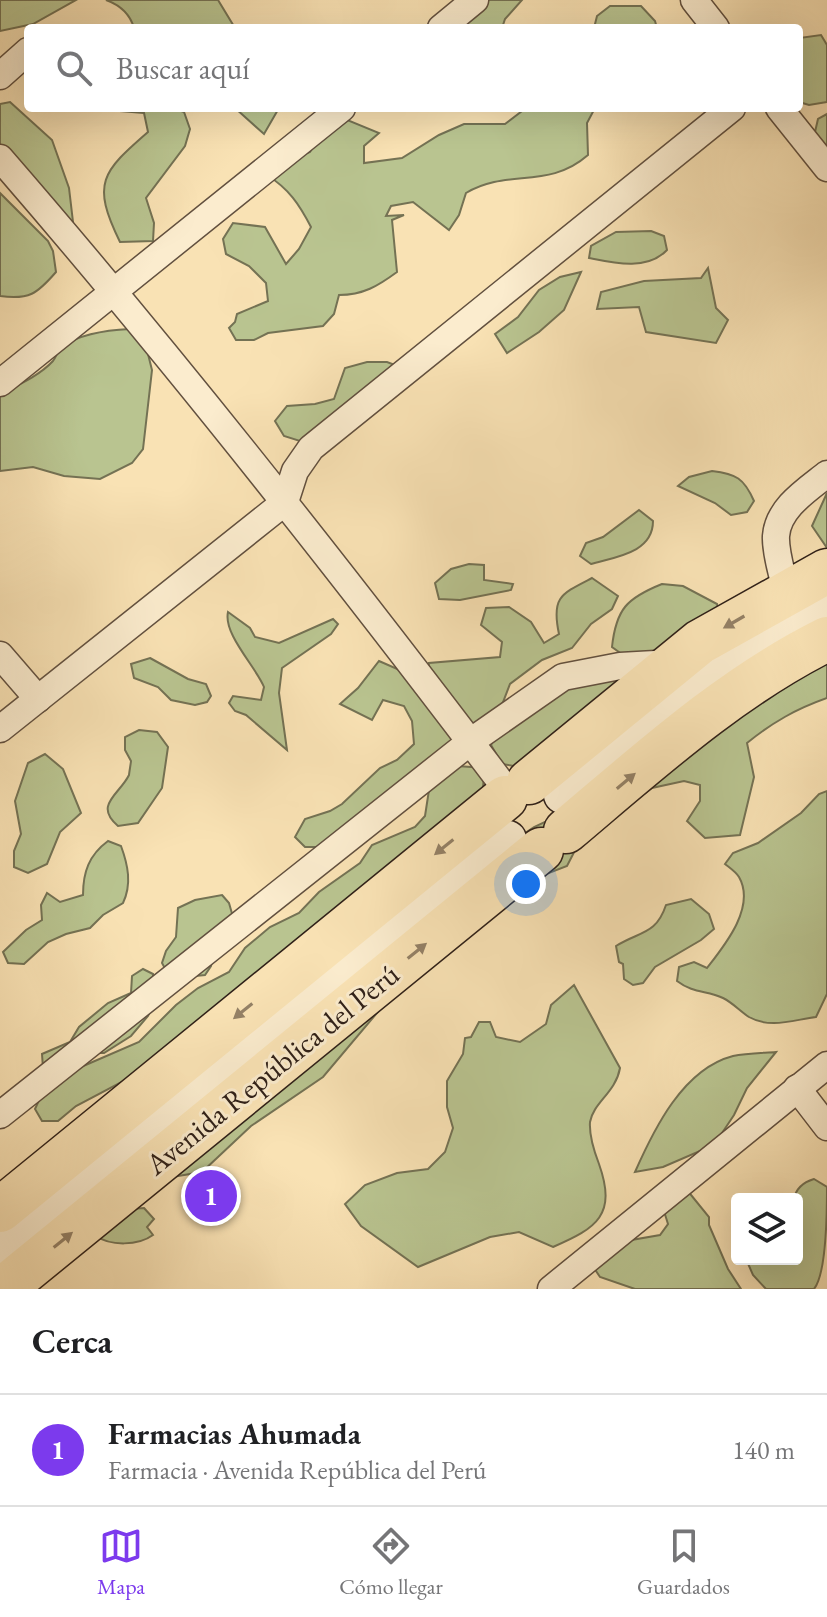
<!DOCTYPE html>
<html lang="es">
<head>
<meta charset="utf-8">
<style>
	body { margin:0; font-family:"EB Garamond",serif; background:#f2f2f2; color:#202124 }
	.controls { position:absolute; right:24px; bottom:24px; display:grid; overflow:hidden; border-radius:8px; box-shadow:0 8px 32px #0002 }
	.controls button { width:72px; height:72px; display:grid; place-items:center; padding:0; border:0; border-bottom:2px solid #e0e0e0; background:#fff; color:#202124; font:40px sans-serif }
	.you { position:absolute; left:526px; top:884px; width:28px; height:28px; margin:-20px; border:6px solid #fff; border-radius:50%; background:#1a73e8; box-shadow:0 0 0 12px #1a73e833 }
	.badge { display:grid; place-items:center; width:52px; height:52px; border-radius:50%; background:#7c3aed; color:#fff; font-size:26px; font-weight:700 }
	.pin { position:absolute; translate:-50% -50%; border:4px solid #fff; box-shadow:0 2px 8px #0006 }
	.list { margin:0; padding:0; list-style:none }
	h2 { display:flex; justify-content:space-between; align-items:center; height:104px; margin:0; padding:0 32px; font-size:34px }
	h2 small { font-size:26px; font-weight:400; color:#757577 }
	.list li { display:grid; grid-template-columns:52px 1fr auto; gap:24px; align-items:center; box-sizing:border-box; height:112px; padding:0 32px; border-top:2px solid #e0e0e0 }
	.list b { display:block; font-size:30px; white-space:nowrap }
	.list p { margin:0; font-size:26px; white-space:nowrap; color:#757577 }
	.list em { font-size:26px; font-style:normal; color:#757577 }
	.icon { flex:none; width:44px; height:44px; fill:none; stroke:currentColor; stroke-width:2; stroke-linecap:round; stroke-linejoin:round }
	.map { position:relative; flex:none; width:827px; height:1289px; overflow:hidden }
	.search { position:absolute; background:#fff; box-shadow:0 8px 32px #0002; left:24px; right:24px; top:24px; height:88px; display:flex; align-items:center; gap:20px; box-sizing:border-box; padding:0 28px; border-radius:8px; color:#757577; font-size:30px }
	.sheet { height:216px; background:#fff }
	nav { display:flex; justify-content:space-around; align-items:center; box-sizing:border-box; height:112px; border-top:2px solid #e0e0e0; background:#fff; font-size:22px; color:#757577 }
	nav a { display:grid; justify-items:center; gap:4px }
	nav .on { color:#7c3aed }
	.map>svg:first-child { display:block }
</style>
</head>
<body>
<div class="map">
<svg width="827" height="1289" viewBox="0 0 827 1289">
	<rect width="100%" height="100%" fill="#f9e2b4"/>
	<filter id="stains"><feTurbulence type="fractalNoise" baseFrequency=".0025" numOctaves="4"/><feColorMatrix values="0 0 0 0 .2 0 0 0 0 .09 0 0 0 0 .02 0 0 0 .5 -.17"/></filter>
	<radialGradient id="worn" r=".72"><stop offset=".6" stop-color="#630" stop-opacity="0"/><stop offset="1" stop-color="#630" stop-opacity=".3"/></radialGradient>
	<g fill="#b9c490" stroke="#747254" stroke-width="2">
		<polygon points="0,0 76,0 33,24 0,31"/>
		<path d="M106 0H218L235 28H134C130 14 120 5 106 0Z"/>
		<polygon points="480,0 522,0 505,19 502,28 448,28"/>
		<polygon points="610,6 641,6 655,21 657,28 594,28 597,16"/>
		<polygon points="821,35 827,45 827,102 809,105 799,102 799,38"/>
		<polygon points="10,102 52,140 69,188 73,222 62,220 0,156 0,104"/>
		<path d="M83 108H173L184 112 190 129 185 146 146 198 154 223 153 241 120 242C91 183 102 172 148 132L144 113Z"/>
		<polygon points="235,108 279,108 264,134"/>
		<path d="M526 108H595L587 123 588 155C548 190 508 168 466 193L459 215 449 230 413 202 391 206 386 216 404 215 392 220 397 272C378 286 363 295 339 295L334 314 323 326 268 333 254 340H236L229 328 235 322 237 314 268 301 266 283 249 266 226 254 223 239 233 223 265 227 286 264 299 249 311 227C299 204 289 189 267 175L286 162 310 152 324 130 345 119 379 133 364 146V163L402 158 439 135 464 124H505Z"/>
		<polygon points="827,114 827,159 815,132 818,119"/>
		<path d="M0 193 48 241 53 251 56 272C37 294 29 300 0 296Z"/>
		<path d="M651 231 664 236 667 250C647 271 614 263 589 258L591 246 616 232Z"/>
		<polygon points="708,268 716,308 728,320 716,343 646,332 639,307 597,309 601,292 644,281 701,278"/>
		<polygon points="581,272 564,310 539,332 507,353 495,334 518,317 539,290 560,277"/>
		<path d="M130 329 145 342 152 370 143 449 132 463 100 479 64 476 33 467 0 471V394C18 385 39 376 53 361 57 356 58 349 63 346 82 333 108 330 130 329Z"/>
		<polygon points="367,362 387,362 403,368 303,442 284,436 275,421 287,406 315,404 334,399 345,368"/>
		<path d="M712 471C736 474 744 478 754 501L747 512 731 515 715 503 678 486 689 477Z"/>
		<polygon points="827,493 827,548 812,526"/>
		<path d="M639 510 653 521C653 553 615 557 591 564L580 556 586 543 603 537Z"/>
		<polygon points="469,564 484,565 484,580 513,584 511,590 460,600 439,599 435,583 451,569"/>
		<path d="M592 578 618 596 612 609 591 624 572 648 542 660 510 684 500 710 479 734 428 675 429 663 500 657 502 642 481 625 486 608 509 607 531 622 544 643 559 634C551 597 561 594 592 578Z"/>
		<path d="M662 584 683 586 717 604 720 620 671 645 630 660 612 647C616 609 627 598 662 584Z"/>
		<path d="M827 591V698C796 709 773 722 747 743L754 777 740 835 705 838 687 821 700 801V785L684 781 652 788 629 805 585 831 567 866 523 883 506 846 534 827 560 815Z"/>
		<path d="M228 612 250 628 255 637 279 643 333 619 338 624 331 634 282 668 279 693 287 750 246 715 235 711 229 703 233 696 261 700 264 687C256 667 223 634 228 612Z"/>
		<polygon points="150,658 188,679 206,684 211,696 207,702 195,705 171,700 158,687 134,678 131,664"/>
		<polygon points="379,661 402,671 457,741 329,847 305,847 295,837 305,819 330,811 342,804 380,768 397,760 414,744 412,721 404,706 383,700 372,720 340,704 358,688"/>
		<polygon points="618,674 640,677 532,769 502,764 491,745 496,733 579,681 591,685"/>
		<path d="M139 730 157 732 168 747 162 788 138 823 118 826C93 805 120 794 129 775 129 774 131 762 131 761L125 750V737Z"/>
		<polygon points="45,754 63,769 81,813 60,832 47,864 28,873 14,867 14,851 21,834 15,801 28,763"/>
		<polygon points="457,766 485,768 483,787 490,794 154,1065 76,1106 58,1121 42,1121 35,1109 45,1087 81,1067 139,1042 176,1005 198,988 229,972 245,948 270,927 299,913 319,892 360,863 372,845 415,827 425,816 429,790"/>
		<path d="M827 791V994L816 1017C793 1020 770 1029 749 1017 740 1011 733 1003 723 998 707 990 694 994 677 981L679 967 694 962 707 968C725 945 756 907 739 877 736 872 730 868 725 864L733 853 758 843 801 813 819 794Z"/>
		<path d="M108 841 121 846C128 865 132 884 123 903L103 915 90 928 66 934 48 942 24 964 8 963 3 952 26 930 42 920 41 905 47 893 60 902 83 895C83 872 89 855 108 841Z"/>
		<polygon points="222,895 229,903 233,917 214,949 211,966 205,975 185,977 168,974 162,963 166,951 176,937 178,908 195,900"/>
		<path d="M691 899 709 914 714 929 701 940 655 967 643 983 633 985 624 979 623 964 619 962 616 946C640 931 656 935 666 905Z"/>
		<polygon points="143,969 153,974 154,1003 148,1016 131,1036 104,1053 84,1053 43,1068 42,1054 70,1042 79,1027 108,1003 131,993 132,976"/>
		<path d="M574 985 620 1068C616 1092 593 1103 590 1122 589 1136 594 1151 599 1164 617 1215 597 1228 553 1247L519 1232 490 1237 418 1267 361 1226 345 1204 365 1185 397 1173 428 1169 445 1152 453 1128 447 1107V1081L463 1054 465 1038 471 1037 479 1022H490L496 1037 520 1042 546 1024 551 1005Z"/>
		<polygon points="382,1007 323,1077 251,1126 202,1172 166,1178"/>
		<path d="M776 1052 747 1088 734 1115 714 1145 663 1167 635 1172C654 1129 683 1069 733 1056 746 1053 762 1053 776 1052Z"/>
		<path d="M814 1179 827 1187C827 1211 827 1273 814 1289H766L753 1275 746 1259H797V1199H794C796 1188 804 1182 814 1179Z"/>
		<polygon points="687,1190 709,1217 709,1225 728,1269 741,1289 635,1289 600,1277 588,1259 597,1246 660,1235 668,1224 663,1208"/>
		<path d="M144 1208 154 1219 147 1227 153 1235C138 1246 110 1246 96 1236L117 1210Z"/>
	</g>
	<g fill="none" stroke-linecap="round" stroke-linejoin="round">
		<defs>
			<g id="street">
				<polyline points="694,0 716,28"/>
				<polyline points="441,28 475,0"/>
				<polyline points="0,76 28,51"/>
				<polyline points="779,108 827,168"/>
				<path d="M0 158C178 363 345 576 509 793"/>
				<polyline points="0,383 342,108"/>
				<path d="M786 592C783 575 775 553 776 536 778 508 807 490 827 474"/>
				<polyline points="0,655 38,699"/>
				<polyline points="0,729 285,502 295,471 311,448 732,108"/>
				<polyline points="797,1088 827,1127"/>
				<polyline points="0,1115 470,742 563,677 620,666 673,663"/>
				<polyline points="551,1289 827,1065"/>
			</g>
			<g id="secondary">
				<path d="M562 795C646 726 729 653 827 605"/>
				<polyline points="0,1254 508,839"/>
			</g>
			<g id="highway">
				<polyline points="529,782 700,642 827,571"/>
				<path d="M566 831C648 762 730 687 827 639"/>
				<polyline points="0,1210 505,798"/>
				<polyline points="3,1289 541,850"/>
			</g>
		</defs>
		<use href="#street" stroke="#62503f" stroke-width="29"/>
		<use href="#secondary" stroke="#2f2018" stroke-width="39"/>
		<use href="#highway" stroke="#2f2018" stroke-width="47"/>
		<use href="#street" stroke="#fbecce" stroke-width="26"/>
		<use href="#secondary" stroke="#fbecce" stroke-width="36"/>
		<use href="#highway" stroke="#f9e2b4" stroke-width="44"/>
	</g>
	<defs><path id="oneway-solid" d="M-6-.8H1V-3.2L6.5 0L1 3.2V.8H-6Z" transform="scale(2)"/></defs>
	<g fill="#948166">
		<use href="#oneway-solid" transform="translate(734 622) rotate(150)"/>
		<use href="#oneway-solid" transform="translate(626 781) rotate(-40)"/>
		<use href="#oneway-solid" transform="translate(444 847) rotate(141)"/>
		<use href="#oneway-solid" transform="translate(417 951) rotate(-39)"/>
		<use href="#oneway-solid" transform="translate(243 1011) rotate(141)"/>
		<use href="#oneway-solid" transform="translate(63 1240) rotate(-39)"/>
	</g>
	<g text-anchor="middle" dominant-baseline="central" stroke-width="6" stroke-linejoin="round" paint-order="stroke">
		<g font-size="30" fill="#2f2018" stroke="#fbecce">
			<text transform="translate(272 1069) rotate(-39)">Avenida República del Perú</text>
		</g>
	</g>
	<rect width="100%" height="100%" filter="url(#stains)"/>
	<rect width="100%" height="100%" fill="url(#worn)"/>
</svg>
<div class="controls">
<button><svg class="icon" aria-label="layers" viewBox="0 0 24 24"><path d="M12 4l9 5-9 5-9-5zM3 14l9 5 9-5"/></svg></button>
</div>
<div class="you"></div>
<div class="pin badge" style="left:211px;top:1196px">1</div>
<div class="search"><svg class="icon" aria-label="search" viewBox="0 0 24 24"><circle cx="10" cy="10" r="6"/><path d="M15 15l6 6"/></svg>Buscar aquí</div>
</div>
<section class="sheet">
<h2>Cerca<small></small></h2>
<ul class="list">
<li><span class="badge">1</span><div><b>Farmacias Ahumada</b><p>Farmacia · Avenida República del Perú</p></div><em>140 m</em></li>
</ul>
</section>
<nav>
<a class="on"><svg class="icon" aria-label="map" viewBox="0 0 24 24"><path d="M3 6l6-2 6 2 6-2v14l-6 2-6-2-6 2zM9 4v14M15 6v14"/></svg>Mapa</a>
<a><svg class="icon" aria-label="directions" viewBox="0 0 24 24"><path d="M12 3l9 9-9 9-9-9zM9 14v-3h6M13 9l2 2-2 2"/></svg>Cómo llegar</a>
<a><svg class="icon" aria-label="saved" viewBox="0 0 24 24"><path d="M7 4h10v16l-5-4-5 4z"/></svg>Guardados</a>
</nav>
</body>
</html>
